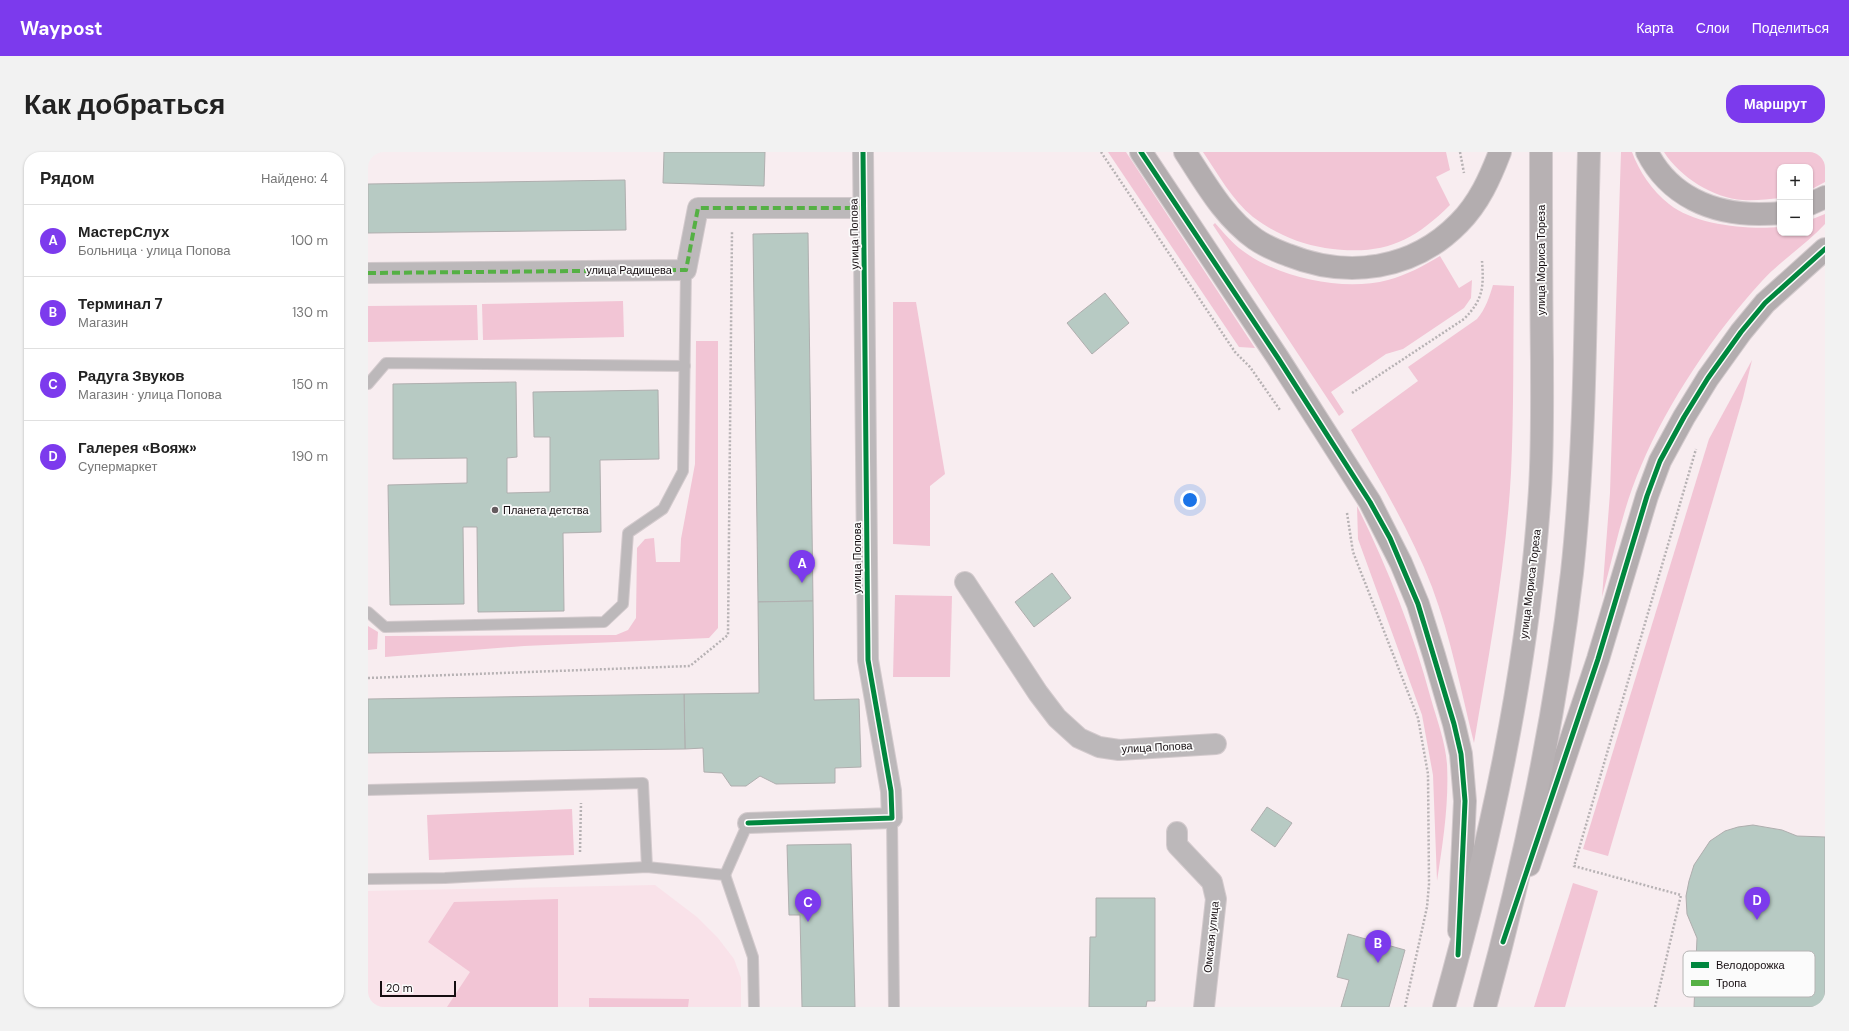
<!DOCTYPE html>
<html lang="ru">
<head>
<meta charset="utf-8">
<style>
	body { margin:0; font-family:"DM Sans",sans-serif; background:#f2f2f2; color:#222 }
	.controls { position:absolute; right:12px; top:12px; display:grid; overflow:hidden; border-radius:8px; box-shadow:0 1px 3px #0004 }
	.controls button { width:36px; height:36px; display:grid; place-items:center; padding:0; border:0; border-bottom:1px solid #e0e0e0; background:#fff; color:#222; font:20px sans-serif }
	.scale { position:absolute; left:12px; bottom:10px; width:76px; box-sizing:border-box; padding-left:4px; border:2px solid #150d10; border-top:0; font-size:11px; line-height:14px; white-space:nowrap; color:#150d10; -webkit-text-stroke:3px #fbfbfb; paint-order:stroke }
	.you { position:absolute; left:822px; top:348px; width:14px; height:14px; margin:-10px; border:3px solid #fff; border-radius:50%; background:#1a73e8; box-shadow:0 0 0 6px #1a73e833 }
	.badge { display:grid; place-items:center; width:26px; height:26px; border-radius:50%; background:#7c3aed; color:#fff; font-size:13px; font-weight:700 }
	.pin { position:absolute; translate:-50% -33px; filter:drop-shadow(0 1px 2px #0008) }
	.pin::after { content:''; position:absolute; top:21px; width:14px; height:12px; background:inherit; clip-path:polygon(0 0,100% 0,50% 100%) }
	.list { margin:0; padding:0; list-style:none }
	h2 { display:flex; justify-content:space-between; align-items:center; height:52px; margin:0; padding:0 16px; font-size:17px }
	h2 small { font-size:13px; font-weight:400; color:#767676 }
	.list li { display:grid; grid-template-columns:26px 1fr auto; gap:12px; align-items:center; box-sizing:border-box; height:72px; padding:0 16px; border-top:1px solid #e0e0e0 }
	.list b { display:block; font-size:15px; white-space:nowrap }
	.list p { margin:0; font-size:13px; white-space:nowrap; color:#767676 }
	.list em { font-size:13px; font-style:normal; color:#767676 }
	.map { position:relative; flex:none; width:1457px; height:855px; overflow:hidden; border-radius:16px }
	header { display:flex; align-items:center; gap:24px; box-sizing:border-box; height:56px; padding:0 20px; background:#7c3aed; color:#fff }
	header strong { font-size:19px }
	nav { display:flex; gap:22px; margin-inline-start:auto; font-size:14px }
	.intro { display:flex; align-items:center; justify-content:space-between; box-sizing:border-box; height:96px; padding:0 24px }
	h1 { margin:0; font-size:28px }
	.button { padding:10px 18px; border-radius:16px; background:#7c3aed; color:#fff; font-size:14px; font-weight:700 }
	main { display:flex; gap:24px; padding:0 24px }
	aside { flex:1; background:#fff; border-radius:16px; box-shadow:0 1px 3px #0004 }
	.map>svg:first-child { display:block }
</style>
</head>
<body>
<header>
<strong>Waypost</strong>
<nav><a>Карта</a><a>Слои</a><a>Поделиться</a></nav>
</header>
<div class="intro"><h1>Как добраться</h1><a class="button">Маршрут</a></div>
<main>
<aside>
<h2>Рядом<small>Найдено: 4</small></h2>
<ul class="list">
<li><span class="badge">A</span><div><b>МастерСлух</b><p>Больница · улица Попова</p></div><em>100 m</em></li>
<li><span class="badge">B</span><div><b>Терминал 7</b><p>Магазин</p></div><em>130 m</em></li>
<li><span class="badge">C</span><div><b>Радуга Звуков</b><p>Магазин · улица Попова</p></div><em>150 m</em></li>
<li><span class="badge">D</span><div><b>Галерея «Вояж»</b><p>Супермаркет</p></div><em>190 m</em></li>
</ul>
</aside>
<div class="map">
<svg width="1457" height="855" viewBox="0 0 1457 855">
	<rect width="100%" height="100%" fill="#f8edf0"/>
	<polygon fill="#f9e2e9" points="287,733 329,765 350,786 366,807 373,826 373,855 0,855 0,739"/>
	<g fill="#f2c5d5">
		<polygon points="740,0 758,0 887,196 871,195"/>
		<path d="M835 0H1078L1082 18 1068 25 1082 53C1043 92 1012 104 957 96 931 92 906 81 885 65 864 48 850 22 835 0Z"/>
		<path d="M1253 0H1264C1271 19 1284 39 1301 52 1327 73 1379 78 1412 75V81H1442V68L1457 62V72C1438 93 1413 108 1394 129 1347 180 1300 250 1273 314 1255 355 1246 401 1234 445L1242 341Z"/>
		<path d="M1296 0H1457V30L1442 38V15H1412V46C1400 47 1387 49 1375 48 1345 46 1312 25 1296 0Z"/>
		<path d="M847 71C856 81 864 91 875 99 911 126 976 140 1020 128 1039 123 1055 114 1072 104L1091 136 1104 128 1103 146 1096 156 1035 197 1018 202 963 240 976 260 971 264 845 73Z"/>
		<path d="M1125 133 1146 134C1145 196 1146 259 1143 321 1138 412 1121 502 1106 591 1093 539 1083 486 1064 435 1043 380 1012 329 983 278L1050 229 1040 215 1109 167C1118 156 1121 146 1125 133Z"/>
		<polygon points="255,149 256,185 115,188 114,152"/>
		<polygon points="525,150 548,150 577,322 562,334 562,394 525,392"/>
		<polygon points="109,153 110,188 0,190 0,154"/>
		<polygon points="328,189 350,189 350,476 341,486 156,494 17,505 17,484 248,483 260,478 268,466 269,396 277,387 286,386 288,410 312,410 313,387 327,312"/>
		<polygon points="1384,208 1375,246 1240,704 1215,697 1341,287"/>
		<path d="M989 354C1020 416 1045 480 1063 547 1069 568 1077 589 1079 612 1081 652 1075 690 1069 729L1065 623 1054 563 990 387Z"/>
		<polygon points="527,443 584,444 582,525 525,525"/>
		<polygon points="0,474 10,480 9,497 0,498"/>
		<polygon points="204,657 206,703 61,708 59,663"/>
		<polygon points="1205,731 1230,739 1197,855 1166,855"/>
		<polygon points="190,747 190,855 79,855 102,820 60,790 86,750"/>
		<polygon points="221,846 321,847 320,855 221,855"/>
	</g>
	<g fill="#b7cac3" stroke="#afaeae">
		<polygon points="296,0 397,0 396,34 295,31"/>
		<polygon points="257,28 258,78 0,81 0,32"/>
		<polygon points="440,81 445,449 390,450 385,82"/>
		<polygon points="737,141 761,171 724,202 699,171"/>
		<polygon points="148,230 149,305 139,306 139,341 182,340 182,285 166,285 165,240 290,238 291,307 232,308 233,380 195,381 196,459 110,460 109,375 95,375 96,452 22,453 20,333 99,331 99,306 25,307 25,232"/>
		<polygon points="684,421 703,446 666,475 647,450"/>
		<polygon points="445,449 446,548 491,547 493,615 467,616 467,631 408,632 392,624 378,634 363,634 354,621 336,620 335,596 317,597 316,542 391,541 390,450"/>
		<polygon points="316,542 317,597 0,601 0,547"/>
		<polygon points="899,655 924,671 907,695 883,678"/>
		<polygon points="1385,673 1414,678 1429,684 1457,685 1457,855 1326,855 1329,786 1319,762 1318,744 1321,729 1326,713 1342,689 1357,679 1370,675"/>
		<polygon points="483,692 487,855 434,855 432,763 421,763 419,693"/>
		<polygon points="728,746 787,746 787,849 779,849 778,855 721,855 722,785 728,785"/>
		<polygon points="980,782 1037,798 1021,855 973,855 981,828 969,825"/>
	</g>
	<g fill="none" stroke-linecap="round" stroke-linejoin="round">
		<defs>
			<g id="lane">
				<polyline points="0,232 18,211 317,214"/>
				<polyline points="0,460 17,475 236,470 255,452 260,381 295,357 315,319 318,118"/>
				<polyline points="0,638 275,631 279,715"/>
				<polyline points="524,666 526,855"/>
				<polyline points="357,723 380,671"/>
				<polyline points="0,727 77,726 279,715 357,723 385,805 386,855"/>
			</g>
			<g id="street">
				<polyline points="0,121 318,118 330,56 495,56"/>
				<polyline points="597,430 670,541 689,566 711,586 731,595 751,598 848,592"/>
				<polyline points="380,671 524,666 523,639 500,508 495,0"/>
				<polyline points="809,680 809,693 844,730 848,747 836,855"/>
			</g>
			<g id="secondary">
				<polyline points="773,0 910,206 1002,350 1033,411 1050,452 1066,503 1086,572 1093,602 1097,649 1091,779"/>
				<path d="M817 0C838 32 856 65 887 87 897 94 909 99 920 103 980 127 1045 118 1091 71 1111 51 1122 26 1132 0"/>
				<path d="M1279 0C1301 44 1344 62 1391 62 1398 62 1405 62 1412 61"/>
				<polyline points="1442,52 1457,45"/>
				<polyline points="1161,713 1230,507 1279,344 1292,309 1316,265 1340,226 1373,180 1397,151 1457,97"/>
			</g>
			<g id="primary">
				<path d="M1076 855C1122 691 1159 522 1171 352 1175 304 1174 256 1174 209 1173 139 1173 70 1173 0"/>
				<path d="M1117 855C1156 713 1187 567 1204 421 1219 282 1217 140 1221 0"/>
			</g>
		</defs>
		<use href="#lane" stroke="#d3cacd" stroke-width="12"/>
		<use href="#street" stroke="#d3cacd" stroke-width="22"/>
		<use href="#secondary" stroke="#d3cacd" stroke-width="24"/>
		<use href="#primary" stroke="#d3cacd" stroke-width="24"/>
		<g stroke="#b7b2b4" stroke-width="2.5" stroke-dasharray="2 2" stroke-linecap="butt">
			<polyline points="733,0 867,200 882,215 912,258"/>
			<polyline points="1092,0 1096,21"/>
			<path d="M984 241 1096 167C1115 148 1116 135 1114 109"/>
			<polyline points="979,361 985,400 1050,566 1060,622 1061,732 1059,755 1037,855"/>
			<polyline points="0,526 322,514 360,483 364,79"/>
			<polyline points="212,700 213,651"/>
			<polyline points="1287,855 1313,743 1206,714 1328,297"/>
		</g>
		<use href="#lane" stroke="#bcb8ba" stroke-width="10"/>
		<use href="#street" stroke="#bcb8ba" stroke-width="20"/>
		<use href="#secondary" stroke="#b3adaf" stroke-width="22"/>
		<use href="#primary" stroke="#b7b1b3" stroke-width="22"/>
		<polyline stroke="#55b044" stroke-width="4" stroke-dasharray="8 4" stroke-linecap="butt" points="0,121 318,118 330,56 495,56"/>
		<defs>
			<g id="cycleway">
				<polyline points="773,0 910,206 1002,350 1022,386 1050,452 1086,572 1093,602 1097,649 1090,803"/>
				<polyline points="380,671 524,666 523,639 500,508 495,0"/>
				<polyline points="1135,790 1230,507 1279,344 1292,309 1316,265 1340,226 1373,180 1397,151 1457,97"/>
			</g>
		</defs>
		<use href="#cycleway" stroke="#fbfbfb" stroke-width="8"/>
		<use href="#cycleway" stroke="#00873e" stroke-width="5"/>
	</g>
	<circle fill="#645b5e" stroke="#fbfbfb" stroke-width="1.5" cx="127" cy="358" r="4"/>
	<g text-anchor="middle" dominant-baseline="central" stroke-width="3.5" stroke-linejoin="round" paint-order="stroke">
		<g font-size="11" fill="#150d10" stroke="#fbfbfb">
			<text transform="translate(486 82) rotate(-91)">улица Попова</text>
			<text transform="translate(1173 108) rotate(-90)">улица Мориса Тореза</text>
			<text x="261" y="118">улица Радищева</text>
			<text transform="translate(489 406) rotate(-90)">улица Попова</text>
			<text transform="translate(1162 432) rotate(-83)">улица Мориса Тореза</text>
			<text transform="translate(789 595) rotate(-3)">улица Попова</text>
			<text transform="translate(843 785) rotate(-84)">Омская улица</text>
		</g>
		<g font-size="11" fill="#150d10" stroke="#fbfbfb" text-anchor="start">
			<text x="135" y="358">Планета детства</text>
		</g>
	</g>
	<rect x="1315" y="799" width="132" height="46" rx="6" fill="#fbfbfb" stroke="#b6b4b4" stroke-width="1"/>
	<rect x="1323" y="810" width="18" height="6" fill="#00873e"/>
	<rect x="1323" y="828" width="18" height="6" fill="#55b044"/>
	<g font-size="11" fill="#150d10">
		<text x="1348" y="817">Велодорожка</text>
		<text x="1348" y="835">Тропа</text>
	</g>
</svg>
<div class="controls">
<button>+</button>
<button>−</button>
</div>
<div class="scale">20 m</div>
<div class="you"></div>
<div class="pin badge" style="left:434px;top:431px">A</div>
<div class="pin badge" style="left:1010px;top:811px">B</div>
<div class="pin badge" style="left:440px;top:770px">C</div>
<div class="pin badge" style="left:1389px;top:768px">D</div>
</div>
</main>
</body>
</html>
